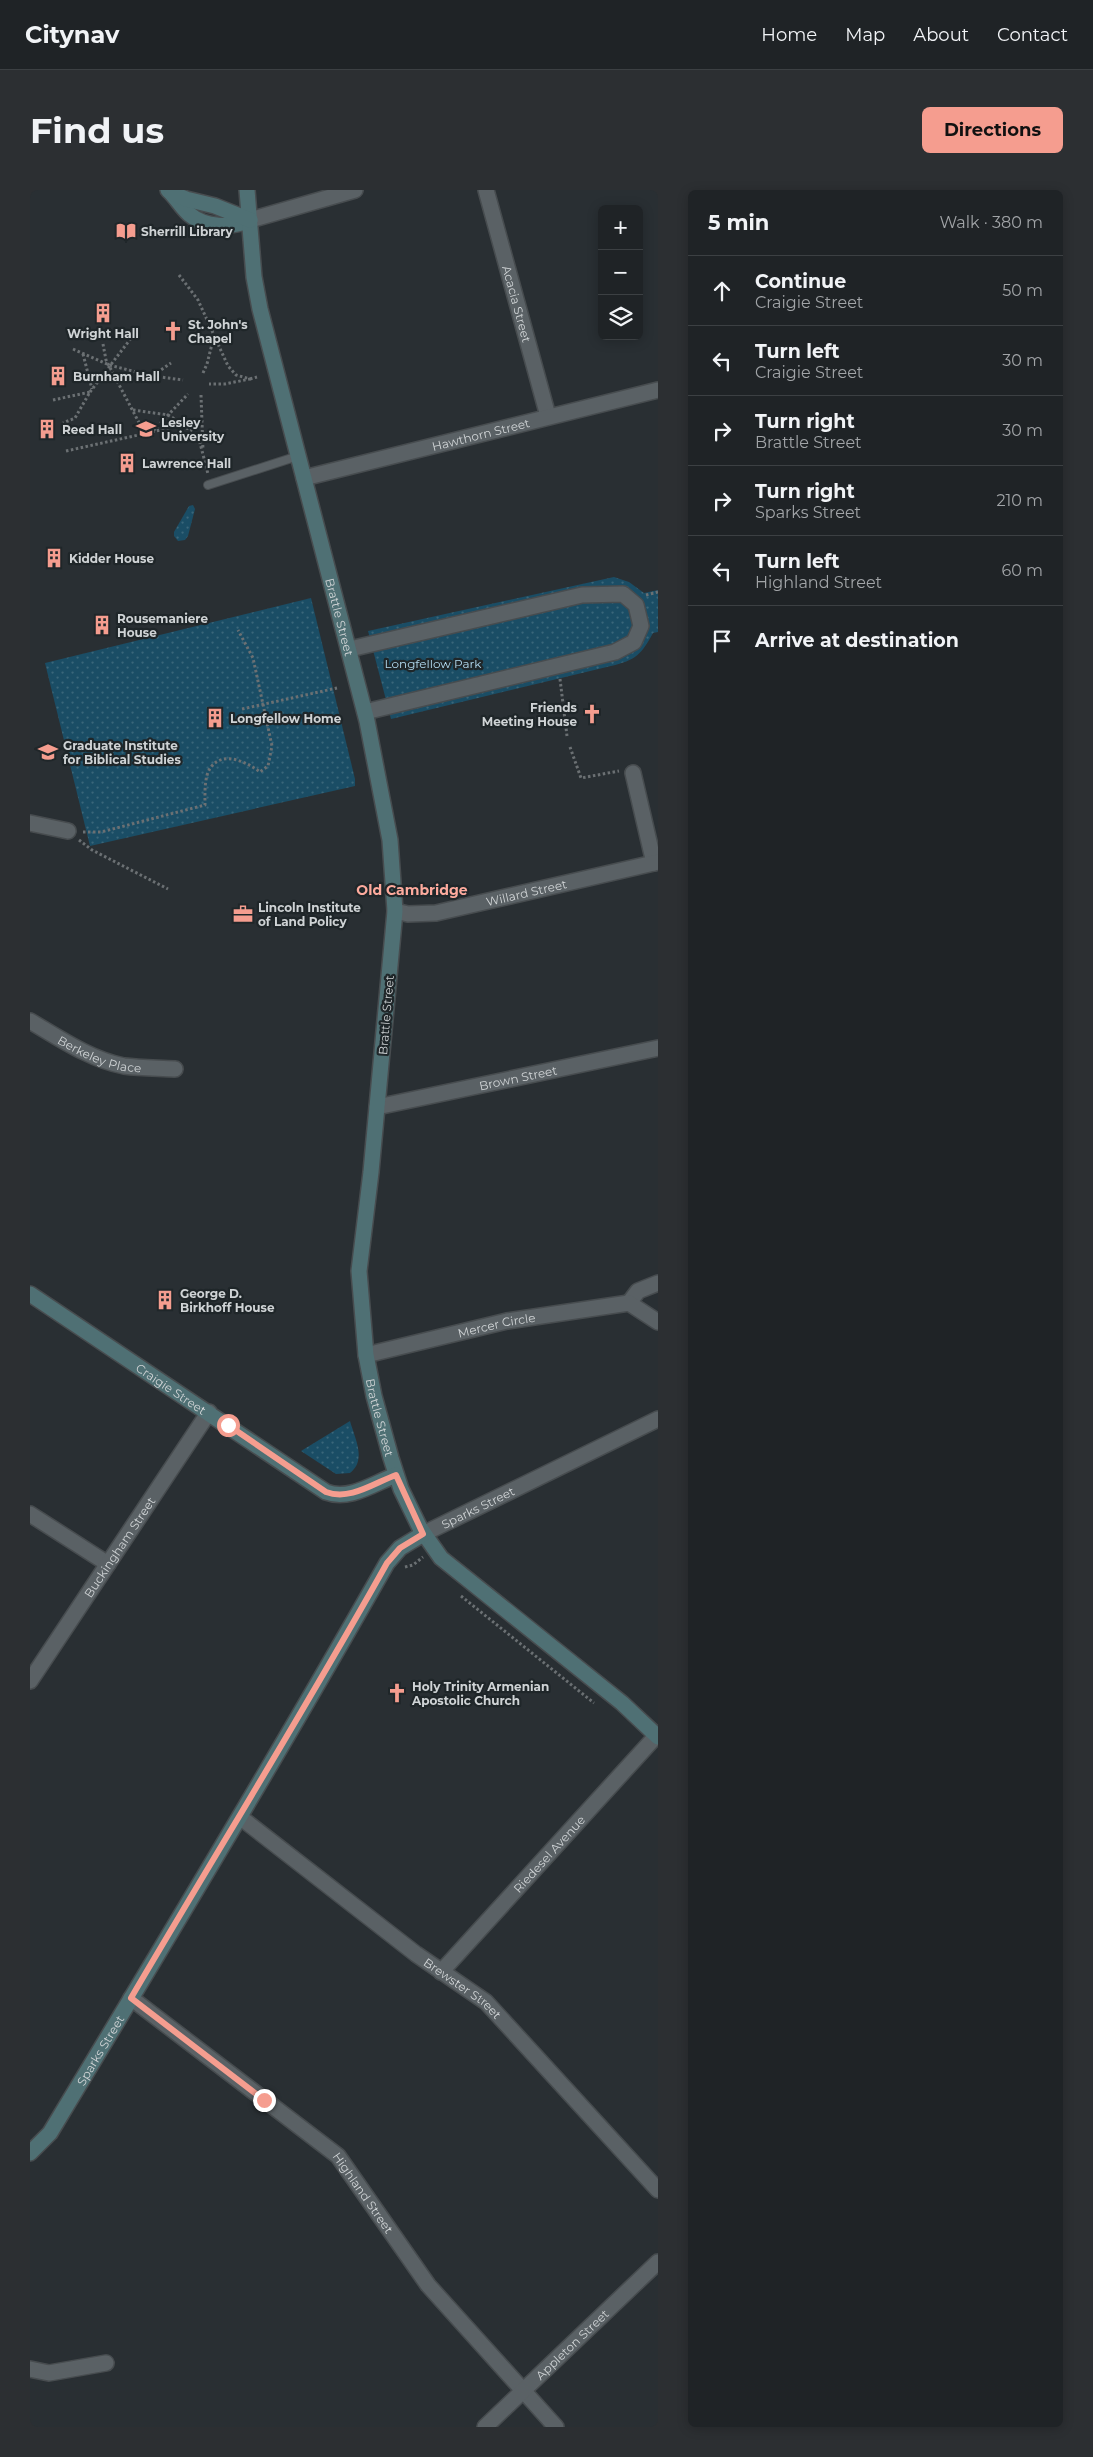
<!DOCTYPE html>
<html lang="en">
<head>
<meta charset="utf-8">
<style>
	body { margin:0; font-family:Montserrat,sans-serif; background:#2c2f32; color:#f1f3f6 }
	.controls { position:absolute; right:15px; top:15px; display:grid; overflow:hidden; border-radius:8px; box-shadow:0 2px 12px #0003 }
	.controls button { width:45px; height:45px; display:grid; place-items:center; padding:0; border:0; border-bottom:1px solid #3c4043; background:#1f2326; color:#f1f3f6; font:25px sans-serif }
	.stop { position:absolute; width:15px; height:15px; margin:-11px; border:4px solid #f59d8f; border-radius:50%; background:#fff }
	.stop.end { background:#f59d8f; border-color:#fff; box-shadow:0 1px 5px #0008 }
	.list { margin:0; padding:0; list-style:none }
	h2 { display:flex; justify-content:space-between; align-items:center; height:65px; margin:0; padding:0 20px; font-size:21px }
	h2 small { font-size:16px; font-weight:400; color:#a1a4a7 }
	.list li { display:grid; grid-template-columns:32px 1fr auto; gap:15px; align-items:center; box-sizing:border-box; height:70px; padding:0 20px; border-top:1px solid #3c4043 }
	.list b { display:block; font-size:19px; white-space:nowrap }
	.list p { margin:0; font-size:16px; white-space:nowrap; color:#a1a4a7 }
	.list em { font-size:16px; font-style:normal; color:#a1a4a7 }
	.icon { flex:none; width:28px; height:28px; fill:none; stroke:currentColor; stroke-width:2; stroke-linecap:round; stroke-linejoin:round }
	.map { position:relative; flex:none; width:628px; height:2237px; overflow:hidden; border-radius:8px }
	header { display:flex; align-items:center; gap:30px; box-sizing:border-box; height:70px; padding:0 25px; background:#1f2326; border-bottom:1px solid #3c4043 }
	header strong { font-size:24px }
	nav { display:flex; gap:28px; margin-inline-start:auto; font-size:18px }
	.intro { display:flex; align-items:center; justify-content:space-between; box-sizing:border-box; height:120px; padding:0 30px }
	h1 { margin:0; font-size:35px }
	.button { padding:12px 22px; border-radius:8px; background:#f59d8f; color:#111; font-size:18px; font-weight:700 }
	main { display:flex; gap:30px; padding:0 30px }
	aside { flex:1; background:#1f2326; border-radius:8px; box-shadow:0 2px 12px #0003 }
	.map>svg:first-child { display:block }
</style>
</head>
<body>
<header>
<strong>Citynav</strong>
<nav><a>Home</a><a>Map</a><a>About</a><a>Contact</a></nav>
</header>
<div class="intro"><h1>Find us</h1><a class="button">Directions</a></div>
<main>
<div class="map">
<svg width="628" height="2237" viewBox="0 0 628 2237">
	<defs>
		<pattern id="green-dots" width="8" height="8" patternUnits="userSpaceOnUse" patternTransform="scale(1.25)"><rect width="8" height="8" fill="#1a4d65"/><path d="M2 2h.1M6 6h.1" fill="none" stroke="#3a667a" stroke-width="1.8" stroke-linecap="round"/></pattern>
	</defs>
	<rect width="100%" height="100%" fill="#292f33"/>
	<g fill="url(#green-dots)">
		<polygon points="163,315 165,319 158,346 155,350 148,351 144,346 144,342 159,316"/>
		<path d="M584 387 599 392 614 403 628 400V442L623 443C611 465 606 470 581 476L361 529 338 441Z"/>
		<polygon points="281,408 325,589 325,596 60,656 15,473"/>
		<path d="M320 1231C325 1249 337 1270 320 1283L306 1284 271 1261Z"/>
	</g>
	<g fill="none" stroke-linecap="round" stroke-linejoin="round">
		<defs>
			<polyline id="lane" points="178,295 268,266"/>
			<g id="street">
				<path id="s1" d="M456 0 518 226"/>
				<polyline points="220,30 325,0"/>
				<path id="s2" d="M274 288 628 200"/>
				<polyline points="320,459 552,405 593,404 606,415 611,436 604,452 585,462 335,522"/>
				<polyline points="603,583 624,673"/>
				<polyline points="0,633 38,641"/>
				<path id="s3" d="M365 721 378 724 406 723 628 672"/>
				<path id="s4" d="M0 831C29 848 61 870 94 876 111 878 128 878 145 879"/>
				<path id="s5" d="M347 917 628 858"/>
				<polyline points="599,1113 608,1101 628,1093"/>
				<path id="s6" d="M336 1165 477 1131 599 1113 628 1132"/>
				<polyline points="0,1324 78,1374"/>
				<path id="s7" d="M393 1344 628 1229"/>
				<path id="s8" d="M0 1491 179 1222"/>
				<path id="s9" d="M210 1627 386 1764 456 1812 628 2000"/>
				<path id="s10" d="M411 1782 627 1545"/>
				<path id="s11" d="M101 1808 308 1966 398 2095 526 2237"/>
				<polyline points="0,2179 19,2183 76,2173"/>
				<path id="s12" d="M455 2237 628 2072"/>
			</g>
			<g id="secondary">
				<path d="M138 0C146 7 151 17 159 24 175 38 201 38 220 30"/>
				<path id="s13" d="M217 0 224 87 230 119 337 531 360 650 365 721 341 982 329 1081 336 1165 344 1206 361 1268 371 1299 390 1338 411 1368 592 1513 628 1547"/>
				<polyline points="142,3 156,9 185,16 220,30"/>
				<path id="s14" d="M0 1104 296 1302C320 1311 344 1293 366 1285"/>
				<path id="s15" d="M0 1963 20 1943C134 1754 248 1565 357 1373L370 1358 393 1344"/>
			</g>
		</defs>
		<use href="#lane" stroke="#474c4f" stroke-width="10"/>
		<use href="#street" stroke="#474c4f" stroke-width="18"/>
		<use href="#secondary" stroke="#474c4f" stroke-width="18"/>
		<g stroke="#6b7073" stroke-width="3" stroke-dasharray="2.5 2.5" stroke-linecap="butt">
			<polyline points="149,85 168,110 198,176 206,185 220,189 195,194 179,194"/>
			<polyline points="73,154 76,170 115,244"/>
			<polyline points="43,159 79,175 122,186 141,173"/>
			<polyline points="53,164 62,199"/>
			<polyline points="173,183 177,174 184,146"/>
			<polyline points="123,186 153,190"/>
			<polyline points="220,189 227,187"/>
			<polyline points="60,202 105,143"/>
			<polyline points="171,205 173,260"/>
			<polyline points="23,210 60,202 45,228 33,233"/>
			<polyline points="103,220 138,225 153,234"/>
			<polyline points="122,242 146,236 161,239 170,253 178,284"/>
			<polyline points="36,261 122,242 158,204"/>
			<polyline points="616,405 628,402"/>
			<polyline points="530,489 537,546"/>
			<polyline points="212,519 307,498"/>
			<polyline points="540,557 551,588 589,581"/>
			<path d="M53 642H71L175 615C175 603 174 586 181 577 194 560 218 573 230 582L238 576 242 556 223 468 208 440"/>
			<polyline points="49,650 62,660 138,699"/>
			<polyline points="375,1377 383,1375 393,1367"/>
			<polyline points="431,1406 564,1513"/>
		</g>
		<use href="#lane" stroke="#5a6165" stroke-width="8"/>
		<use href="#street" stroke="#5a6165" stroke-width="15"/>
		<use href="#secondary" stroke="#4f7074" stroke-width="15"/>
	</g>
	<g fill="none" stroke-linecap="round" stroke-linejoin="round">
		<path stroke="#f59d8f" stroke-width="6" d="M198 1235 296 1302C320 1311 344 1293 366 1285L393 1344 370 1358 357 1373C275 1520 186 1663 101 1808L234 1910"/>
	</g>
	<defs>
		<symbol id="library-bare" viewBox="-9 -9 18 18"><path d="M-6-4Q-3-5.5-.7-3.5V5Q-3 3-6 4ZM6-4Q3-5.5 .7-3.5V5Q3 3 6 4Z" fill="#f59d8f" stroke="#1f2629" stroke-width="2.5" paint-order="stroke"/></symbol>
		<symbol id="building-bare" viewBox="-9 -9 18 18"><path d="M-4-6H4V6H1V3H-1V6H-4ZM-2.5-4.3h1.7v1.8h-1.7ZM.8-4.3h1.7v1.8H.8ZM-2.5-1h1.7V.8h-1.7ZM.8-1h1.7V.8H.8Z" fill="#f59d8f" stroke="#1f2629" stroke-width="2.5" paint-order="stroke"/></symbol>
		<symbol id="church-bare" viewBox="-9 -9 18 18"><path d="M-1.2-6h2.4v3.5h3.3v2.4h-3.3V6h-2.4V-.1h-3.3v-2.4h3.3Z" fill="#f59d8f" stroke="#1f2629" stroke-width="2.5" paint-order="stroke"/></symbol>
		<symbol id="university-bare" viewBox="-9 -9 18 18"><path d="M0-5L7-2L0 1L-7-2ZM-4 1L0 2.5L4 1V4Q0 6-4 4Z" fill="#f59d8f" stroke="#1f2629" stroke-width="2.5" paint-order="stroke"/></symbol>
		<symbol id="office-bare" viewBox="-9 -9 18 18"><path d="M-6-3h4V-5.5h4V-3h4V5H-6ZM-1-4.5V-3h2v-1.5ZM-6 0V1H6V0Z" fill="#f59d8f" stroke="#1f2629" stroke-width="2.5" paint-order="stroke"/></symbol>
	</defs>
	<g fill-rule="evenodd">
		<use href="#library-bare" x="82" y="27" width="28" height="28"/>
		<use href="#building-bare" x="59" y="109" width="28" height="28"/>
		<use href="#church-bare" x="129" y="127" width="28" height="28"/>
		<use href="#building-bare" x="14" y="172" width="28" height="28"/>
		<use href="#building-bare" x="3" y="225" width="28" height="28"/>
		<use href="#university-bare" x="102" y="225" width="28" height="28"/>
		<use href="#building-bare" x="83" y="259" width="28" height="28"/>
		<use href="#building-bare" x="10" y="354" width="28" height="28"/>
		<use href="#building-bare" x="58" y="421" width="28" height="28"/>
		<use href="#church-bare" x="548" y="510" width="28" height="28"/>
		<use href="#building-bare" x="171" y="514" width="28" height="28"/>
		<use href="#university-bare" x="4" y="548" width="28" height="28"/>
		<use href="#office-bare" x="199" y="710" width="28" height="28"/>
		<use href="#building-bare" x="121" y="1096" width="28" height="28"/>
		<use href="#church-bare" x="353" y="1489" width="28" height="28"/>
	</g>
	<g text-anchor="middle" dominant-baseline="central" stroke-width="4.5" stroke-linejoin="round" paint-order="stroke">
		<g font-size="12" font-weight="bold" fill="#cfd3d5" stroke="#1f2629" text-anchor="start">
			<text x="111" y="41">Sherrill Library</text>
			<text x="158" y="134">St. John's<tspan x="158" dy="14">Chapel</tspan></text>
			<text x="73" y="143" text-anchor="middle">Wright Hall</text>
			<text x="43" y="186">Burnham Hall</text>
			<text x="131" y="232">Lesley<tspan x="131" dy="14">University</tspan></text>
			<text x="32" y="239">Reed Hall</text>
			<text x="112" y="273">Lawrence Hall</text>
			<text x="39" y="368">Kidder House</text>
			<text x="87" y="428">Rousemaniere<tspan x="87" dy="14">House</tspan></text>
			<text x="547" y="517" text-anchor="end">Friends<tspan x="547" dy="14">Meeting House</tspan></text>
			<text x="200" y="528">Longfellow Home</text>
			<text x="33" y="555">Graduate Institute<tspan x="33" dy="14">for Biblical Studies</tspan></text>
			<text x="228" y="717">Lincoln Institute<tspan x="228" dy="14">of Land Policy</tspan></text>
			<text x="150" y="1103">George D.<tspan x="150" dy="14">Birkhoff House</tspan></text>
			<text x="382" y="1496">Holy Trinity Armenian<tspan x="382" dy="14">Apostolic Church</tspan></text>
		</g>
		<g font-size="12" fill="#cfd3d5" stroke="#1f2629">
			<text stroke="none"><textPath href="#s1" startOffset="118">Acacia Street</textPath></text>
			<text stroke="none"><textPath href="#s2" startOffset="182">Hawthorn Street</textPath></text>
			<text stroke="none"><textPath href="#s13" startOffset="438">Brattle Street</textPath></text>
			<text stroke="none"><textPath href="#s3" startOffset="134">Willard Street</textPath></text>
			<text transform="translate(356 825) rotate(-85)">Brattle Street</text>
			<text stroke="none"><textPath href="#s4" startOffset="78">Berkeley Place</textPath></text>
			<text stroke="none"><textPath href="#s5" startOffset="144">Brown Street</textPath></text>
			<text stroke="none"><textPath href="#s6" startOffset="134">Mercer Circle</textPath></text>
			<text stroke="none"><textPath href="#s14" startOffset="170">Craigie Street</textPath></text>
			<text stroke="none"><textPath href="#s13" startOffset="1248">Brattle Street</textPath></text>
			<text stroke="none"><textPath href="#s7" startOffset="61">Sparks Street</textPath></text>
			<text stroke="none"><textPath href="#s8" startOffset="161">Buckingham Street</textPath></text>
			<text stroke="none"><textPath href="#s10" startOffset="160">Riedesel Avenue</textPath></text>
			<text stroke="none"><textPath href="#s9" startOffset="281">Brewster Street</textPath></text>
			<text stroke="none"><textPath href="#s15" startOffset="125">Sparks Street</textPath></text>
			<text stroke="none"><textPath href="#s11" startOffset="305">Highland Street</textPath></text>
			<text stroke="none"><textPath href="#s12" startOffset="120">Appleton Street</textPath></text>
		</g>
		<g font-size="12" fill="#b2dbf1" stroke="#1f2629">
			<text x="403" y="473">Longfellow Park</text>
		</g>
		<g font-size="14" font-weight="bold" fill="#feab9e" stroke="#1f2629">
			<text x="382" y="700">Old Cambridge</text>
		</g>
	</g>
</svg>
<div class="controls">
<button>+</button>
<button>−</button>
<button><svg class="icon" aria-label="layers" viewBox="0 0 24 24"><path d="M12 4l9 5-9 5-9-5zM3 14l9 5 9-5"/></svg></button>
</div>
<div class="stop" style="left:198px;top:1235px"></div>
<div class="stop end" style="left:234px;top:1910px"></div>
</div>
<aside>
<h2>5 min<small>Walk · 380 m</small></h2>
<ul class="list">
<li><svg class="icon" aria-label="ahead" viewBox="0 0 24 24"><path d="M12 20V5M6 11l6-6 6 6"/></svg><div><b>Continue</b><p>Craigie Street</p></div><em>50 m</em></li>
<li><svg class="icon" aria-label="left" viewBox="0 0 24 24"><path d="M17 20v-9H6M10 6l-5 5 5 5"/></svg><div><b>Turn left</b><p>Craigie Street</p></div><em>30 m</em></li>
<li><svg class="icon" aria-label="right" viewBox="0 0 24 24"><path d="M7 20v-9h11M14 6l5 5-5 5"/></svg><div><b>Turn right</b><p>Brattle Street</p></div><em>30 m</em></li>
<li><svg class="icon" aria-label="right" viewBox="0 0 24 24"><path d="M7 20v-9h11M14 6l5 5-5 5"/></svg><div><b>Turn right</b><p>Sparks Street</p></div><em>210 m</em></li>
<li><svg class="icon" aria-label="left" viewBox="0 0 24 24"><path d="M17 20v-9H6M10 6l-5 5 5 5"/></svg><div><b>Turn left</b><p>Highland Street</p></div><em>60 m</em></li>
<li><svg class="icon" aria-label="arrive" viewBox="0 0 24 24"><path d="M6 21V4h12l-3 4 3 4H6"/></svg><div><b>Arrive at destination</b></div></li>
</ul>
</aside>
</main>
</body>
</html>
